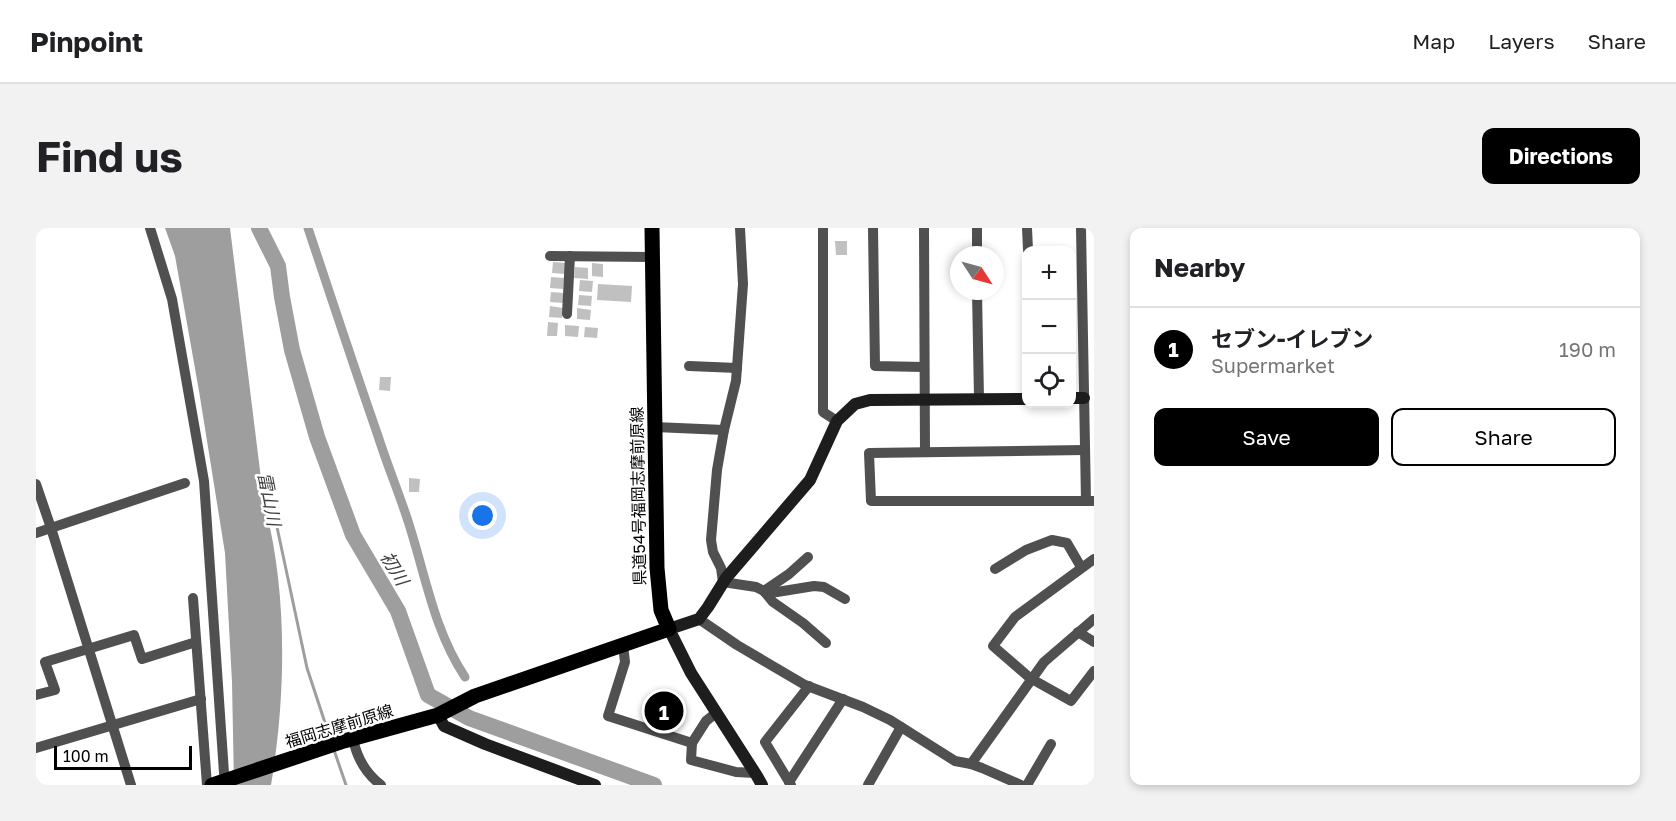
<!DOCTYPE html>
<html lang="en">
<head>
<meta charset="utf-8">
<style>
	body { margin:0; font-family:"Golos Text","Noto Sans JP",sans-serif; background:#f2f2f2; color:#202124 }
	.controls { position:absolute; right:18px; top:18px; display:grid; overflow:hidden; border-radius:12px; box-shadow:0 3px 9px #0003 }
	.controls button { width:54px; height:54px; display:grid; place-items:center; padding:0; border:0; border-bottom:2px solid #e0e0e0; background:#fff; color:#202124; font:30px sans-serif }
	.compass { position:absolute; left:914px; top:18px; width:54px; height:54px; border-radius:50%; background:#fff; box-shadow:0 3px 9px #0003; rotate:126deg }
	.scale { position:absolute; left:18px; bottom:15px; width:138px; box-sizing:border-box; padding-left:6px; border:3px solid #000; border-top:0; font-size:16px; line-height:21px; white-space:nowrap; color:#000; -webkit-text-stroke:4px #fff; paint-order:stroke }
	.you { position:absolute; left:447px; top:288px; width:21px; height:21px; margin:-15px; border:4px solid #fff; border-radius:50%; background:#1a73e8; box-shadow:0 0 0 9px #1a73e833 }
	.badge { display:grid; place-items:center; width:39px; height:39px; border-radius:50%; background:#000; color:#fff; font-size:20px; font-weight:700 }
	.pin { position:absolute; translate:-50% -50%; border:3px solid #fff; box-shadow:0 2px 6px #0006 }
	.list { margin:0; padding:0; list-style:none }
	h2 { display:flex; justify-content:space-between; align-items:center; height:78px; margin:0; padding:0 24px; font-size:26px }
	h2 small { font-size:20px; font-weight:400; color:#757577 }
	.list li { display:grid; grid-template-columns:39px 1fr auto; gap:18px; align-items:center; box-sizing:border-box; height:84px; padding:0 24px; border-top:2px solid #e0e0e0 }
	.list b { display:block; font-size:22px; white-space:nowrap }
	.list p { margin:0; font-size:20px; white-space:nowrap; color:#757577 }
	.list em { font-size:20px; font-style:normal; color:#757577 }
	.actions { display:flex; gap:12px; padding:18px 24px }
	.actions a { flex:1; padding:14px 0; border:2px solid #000; border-radius:12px; text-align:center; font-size:21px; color:#000 }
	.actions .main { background:#000; color:#fff }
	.icon { flex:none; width:33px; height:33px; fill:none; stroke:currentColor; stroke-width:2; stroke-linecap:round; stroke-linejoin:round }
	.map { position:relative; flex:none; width:1058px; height:557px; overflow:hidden; border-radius:12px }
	header { display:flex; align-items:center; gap:36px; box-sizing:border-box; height:84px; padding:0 30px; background:#fff; border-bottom:2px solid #e0e0e0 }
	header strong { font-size:28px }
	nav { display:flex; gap:33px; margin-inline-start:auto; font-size:21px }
	.intro { display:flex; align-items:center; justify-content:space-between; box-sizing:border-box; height:144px; padding:0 36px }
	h1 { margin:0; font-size:42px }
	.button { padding:15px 27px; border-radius:12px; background:#000; color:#fff; font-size:21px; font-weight:700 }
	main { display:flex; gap:36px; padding:0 36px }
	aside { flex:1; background:#fff; border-radius:12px; box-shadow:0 3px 9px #0003 }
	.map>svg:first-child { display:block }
</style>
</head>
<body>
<header>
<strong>Pinpoint</strong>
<nav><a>Map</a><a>Layers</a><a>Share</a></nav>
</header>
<div class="intro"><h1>Find us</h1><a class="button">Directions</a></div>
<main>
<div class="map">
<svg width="1058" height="557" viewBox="0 0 1058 557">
	<rect width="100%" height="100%" fill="#fff"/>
	<path fill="#9e9e9e" d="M129 0H194L228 275C252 362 250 468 235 557H198L196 454 189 325 163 163 139 28Z"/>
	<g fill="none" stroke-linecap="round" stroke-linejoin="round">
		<g stroke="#9e9e9e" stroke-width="3">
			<polyline points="225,260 238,285 271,440 295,513"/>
			<polyline points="298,522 310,557"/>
		</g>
		<path stroke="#9e9e9e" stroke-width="9" d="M272 0C295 69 318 139 342 208 351 236 362 263 371 290 389 344 397 401 429 449"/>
		<polyline stroke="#9e9e9e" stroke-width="16" points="223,0 242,38 246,69 256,122 281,209 317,307 362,383 392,467 433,490 618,557"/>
	</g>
	<g fill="#c0c0c0">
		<polygon points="799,13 811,13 811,27 800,27"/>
		<polygon points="517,34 530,35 529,46 516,45"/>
		<polygon points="556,35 567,36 567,49 556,48"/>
		<polygon points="539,39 552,40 552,51 538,50"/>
		<polygon points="515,49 528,50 527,61 514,60"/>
		<polygon points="544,52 557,53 556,64 543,63"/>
		<polygon points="562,56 596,58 595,74 561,72"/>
		<polygon points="515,64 528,65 527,75 514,74"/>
		<polygon points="543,67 556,68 555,78 542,77"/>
		<polygon points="514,78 527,80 526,90 513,89"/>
		<polygon points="541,80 555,82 554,92 541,91"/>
		<polygon points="512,94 522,95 521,108 511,108"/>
		<polygon points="529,97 543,98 542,109 529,108"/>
		<polygon points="549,99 562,100 561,110 548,109"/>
		<polygon points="344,149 355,149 354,163 343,162"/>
		<polygon points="373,250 384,251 383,264 373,264"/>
	</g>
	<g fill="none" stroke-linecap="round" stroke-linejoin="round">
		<g stroke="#505050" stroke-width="10">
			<polyline points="114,0 136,71 168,253 188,545 190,551"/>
			<polyline points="704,0 707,56 700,153 688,202 681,242 675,312 677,324 685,340 687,354 720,359 728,363 737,374 767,395 790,415"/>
			<polyline points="787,0 787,184 801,193"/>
			<polyline points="837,0 839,138 888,139"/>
			<polyline points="888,0 889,224"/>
			<polyline points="941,0 941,27"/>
			<polyline points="991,0 992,22"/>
			<polyline points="1045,0 1050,273"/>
			<polyline points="514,28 615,29"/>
			<polyline points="941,63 943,171"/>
			<polyline points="531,86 534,28"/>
			<polyline points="653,138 701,140"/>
			<polyline points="619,199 688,202"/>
			<polyline points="1049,222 833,225 835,273 1058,273"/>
			<polyline points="0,256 15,300 95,557"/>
			<polyline points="0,305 149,255"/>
			<polyline points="1058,331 979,389 957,418 994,450 1035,473 1058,443"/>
			<polyline points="959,341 990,322 1016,312 1031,315 1045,339"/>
			<polyline points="728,363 741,364 778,358 788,359 809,371"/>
			<polyline points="728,363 753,346 772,329"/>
			<polyline points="157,370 171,557"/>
			<polyline points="663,391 701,417 769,457 827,479 854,492 919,533 935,536 946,540 985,557"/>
			<polyline points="1042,404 1058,414"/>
			<polyline points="587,417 589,434 572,488 656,515 670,493 680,485"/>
			<polyline points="0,467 19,462 9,434 98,407 106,431 160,414"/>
			<path d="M317 511C321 530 329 545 345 557"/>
			<polyline points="656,515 655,532 700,544 719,545"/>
			<polyline points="0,520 165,471"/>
			<polyline points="935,536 1008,434 1058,391"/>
			<polyline points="753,554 807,471"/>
			<polyline points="755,557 729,514 773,458"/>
			<polyline points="832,557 865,499"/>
			<polyline points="991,557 1015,516"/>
		</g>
		<g stroke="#1d1d1d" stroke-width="12">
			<polyline points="1036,170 1048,170"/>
			<polyline points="402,487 408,498 449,516 559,557"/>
			<polyline points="726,557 721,548 655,445 633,401 663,391 672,379 690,350 774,252 801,193 819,176 834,172 990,171"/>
		</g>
		<polyline stroke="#000" stroke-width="15" points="176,557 308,513 402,487 439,468 633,401 625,382 621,340 616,0"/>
	</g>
	<g text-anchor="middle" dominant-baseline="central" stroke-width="5" stroke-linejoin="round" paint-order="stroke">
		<g font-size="16" fill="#000" stroke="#fff">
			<text transform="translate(602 268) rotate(-91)">県道54号福岡志摩前原線</text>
			<text transform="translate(303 498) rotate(-17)">福岡志摩前原線</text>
		</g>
		<g font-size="18" font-style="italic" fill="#3f3f3f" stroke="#fff">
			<text transform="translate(234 271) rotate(79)">雷山川</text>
			<text transform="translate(359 340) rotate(59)">初川</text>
		</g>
	</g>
</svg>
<div class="controls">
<button>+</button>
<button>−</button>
<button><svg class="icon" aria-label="locate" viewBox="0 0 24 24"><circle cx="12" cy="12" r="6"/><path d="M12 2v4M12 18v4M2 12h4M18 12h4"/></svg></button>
</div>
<svg class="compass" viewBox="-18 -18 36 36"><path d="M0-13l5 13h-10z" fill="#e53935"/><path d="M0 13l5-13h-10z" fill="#757577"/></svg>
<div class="scale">100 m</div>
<div class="you"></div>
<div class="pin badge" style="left:628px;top:483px">1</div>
</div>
<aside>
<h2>Nearby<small></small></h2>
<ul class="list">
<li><span class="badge">1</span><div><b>セブン-イレブン</b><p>Supermarket</p></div><em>190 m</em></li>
</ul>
<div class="actions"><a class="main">Save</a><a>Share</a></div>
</aside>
</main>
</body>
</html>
